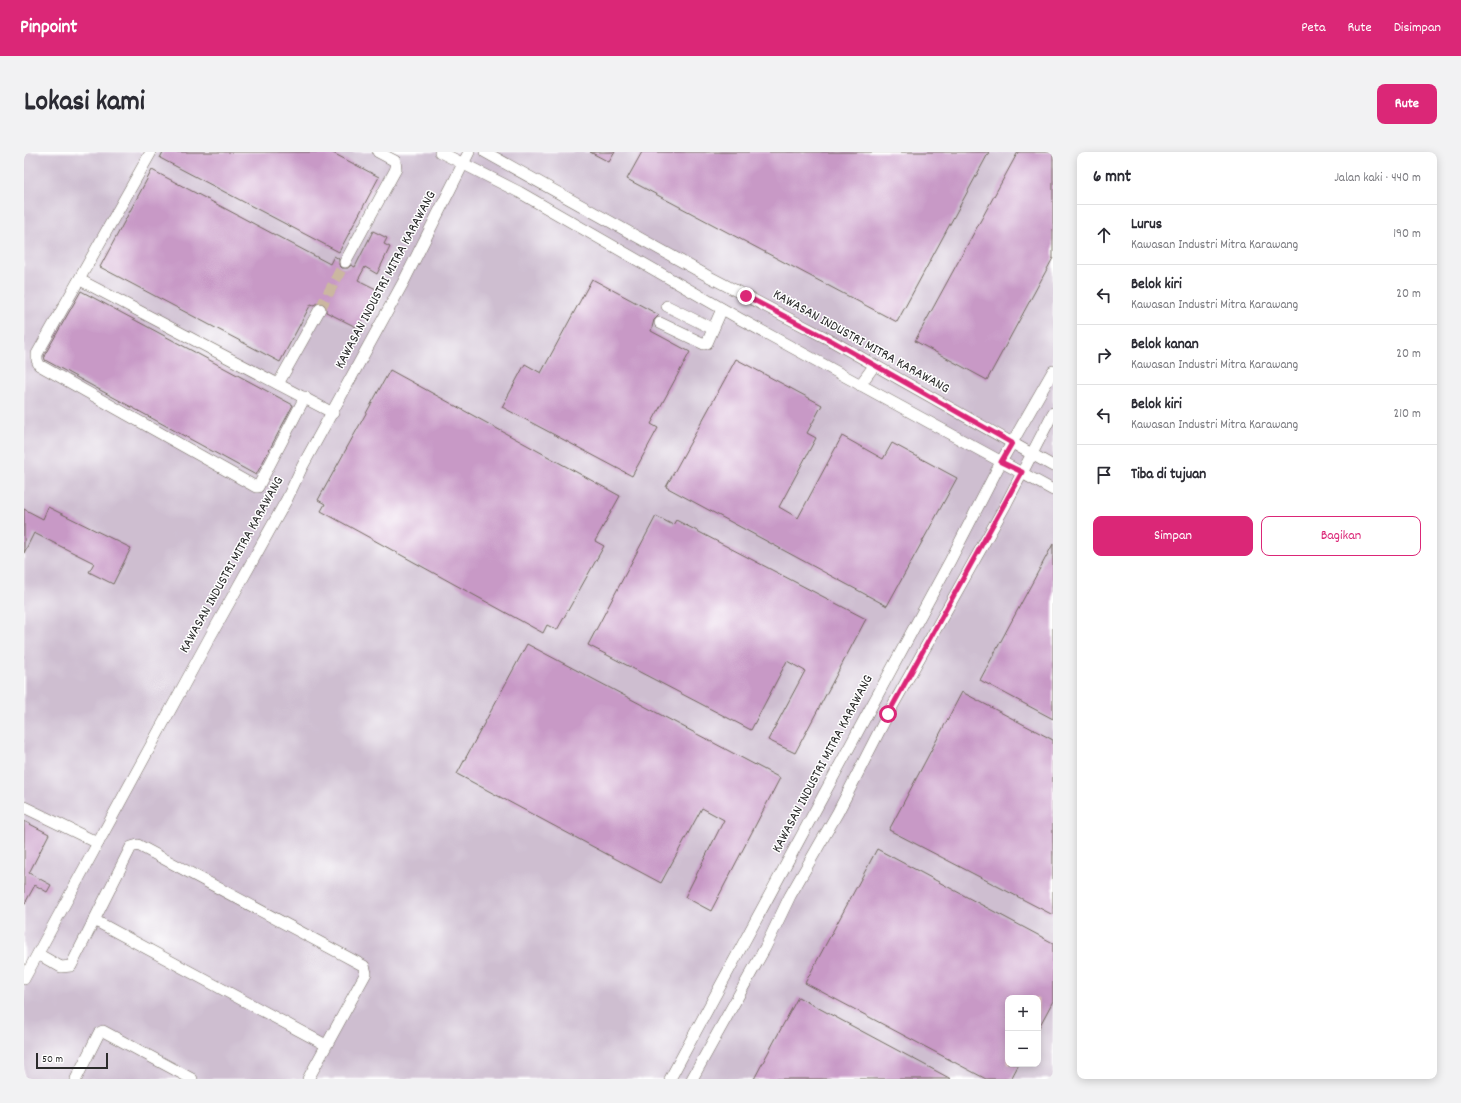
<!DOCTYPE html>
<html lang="id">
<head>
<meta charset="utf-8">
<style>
	body { margin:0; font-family:Dekko,sans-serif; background:#f2f2f3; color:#2b2b33 }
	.controls { position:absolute; right:12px; bottom:12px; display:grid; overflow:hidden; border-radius:8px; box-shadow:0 2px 10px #0003 }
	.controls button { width:36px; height:36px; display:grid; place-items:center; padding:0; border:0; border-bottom:1px solid #e1e1e2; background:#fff; color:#2b2b33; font:20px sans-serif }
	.scale { position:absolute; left:12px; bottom:10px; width:72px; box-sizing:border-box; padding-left:4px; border:2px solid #2b2b2b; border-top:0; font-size:11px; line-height:14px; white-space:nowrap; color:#2b2b2b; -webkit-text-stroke:3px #fff; paint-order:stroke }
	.stop { position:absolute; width:12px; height:12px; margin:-9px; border:3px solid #db2777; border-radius:50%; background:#fff }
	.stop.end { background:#db2777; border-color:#fff; box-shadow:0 1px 4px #0008 }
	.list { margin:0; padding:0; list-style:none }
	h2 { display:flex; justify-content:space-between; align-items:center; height:52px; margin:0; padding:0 16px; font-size:17px }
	h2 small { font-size:13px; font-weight:400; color:#7c7c81 }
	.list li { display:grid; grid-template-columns:26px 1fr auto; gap:12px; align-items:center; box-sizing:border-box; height:60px; padding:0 16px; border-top:1px solid #e1e1e2 }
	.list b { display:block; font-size:15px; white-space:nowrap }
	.list p { margin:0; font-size:13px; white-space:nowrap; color:#7c7c81 }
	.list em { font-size:13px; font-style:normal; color:#7c7c81 }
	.actions { display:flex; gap:8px; padding:12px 16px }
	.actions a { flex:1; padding:9px 0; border:1px solid #db2777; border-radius:8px; text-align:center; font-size:14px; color:#db2777 }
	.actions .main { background:#db2777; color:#fff }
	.icon { flex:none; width:22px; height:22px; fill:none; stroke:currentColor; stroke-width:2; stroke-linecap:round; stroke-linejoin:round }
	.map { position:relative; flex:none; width:1029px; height:927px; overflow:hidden; border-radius:8px }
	header { display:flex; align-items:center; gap:24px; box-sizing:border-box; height:56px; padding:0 20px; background:#db2777; color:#fff }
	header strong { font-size:19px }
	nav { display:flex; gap:22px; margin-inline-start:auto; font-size:14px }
	.intro { display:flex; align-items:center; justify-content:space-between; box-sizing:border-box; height:96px; padding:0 24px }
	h1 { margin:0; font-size:28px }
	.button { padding:10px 18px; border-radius:8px; background:#db2777; color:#fff; font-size:14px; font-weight:700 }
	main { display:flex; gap:24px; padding:0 24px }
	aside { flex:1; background:#fff; border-radius:8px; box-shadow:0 2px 10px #0003 }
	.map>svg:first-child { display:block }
</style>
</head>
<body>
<header>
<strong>Pinpoint</strong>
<nav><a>Peta</a><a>Rute</a><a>Disimpan</a></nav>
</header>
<div class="intro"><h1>Lokasi kami</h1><a class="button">Rute</a></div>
<main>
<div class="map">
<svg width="1029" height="927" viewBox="0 0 1029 927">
	<rect width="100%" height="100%" fill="#fff"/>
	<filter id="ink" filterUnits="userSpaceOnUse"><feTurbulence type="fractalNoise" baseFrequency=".025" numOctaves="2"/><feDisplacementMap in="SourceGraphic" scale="8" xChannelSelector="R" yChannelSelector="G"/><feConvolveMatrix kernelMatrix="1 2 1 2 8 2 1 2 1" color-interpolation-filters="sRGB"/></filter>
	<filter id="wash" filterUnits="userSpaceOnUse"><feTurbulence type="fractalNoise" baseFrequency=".012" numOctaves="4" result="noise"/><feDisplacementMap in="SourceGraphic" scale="16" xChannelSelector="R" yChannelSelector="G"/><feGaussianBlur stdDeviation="0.9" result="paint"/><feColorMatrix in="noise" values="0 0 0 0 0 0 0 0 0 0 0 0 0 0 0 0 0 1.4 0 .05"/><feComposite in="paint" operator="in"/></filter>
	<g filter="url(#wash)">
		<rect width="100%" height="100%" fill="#f3dabd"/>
		<path fill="#cebed0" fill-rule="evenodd" d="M0 0H1029V927H0ZM984 846H1014V912H984Z"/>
		<g id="blocks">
			<g fill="#c899c6">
				<polygon points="139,0 307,0 355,25 315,100 136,6"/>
				<polygon points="566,0 591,0 585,10"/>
				<polygon points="618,0 965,0 873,170 603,27"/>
				<polygon points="994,0 1029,0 1029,106 963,228 891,189"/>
				<polygon points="128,18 306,112 310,104 315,107 315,113 318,116 324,116 327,113 331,115 349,79 363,86 360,92 366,95 353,122 341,115 334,128 354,138 334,176 302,160 302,154 299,151 293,151 290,153 287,152 256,210 76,115"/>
				<polygon points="568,127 635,163 630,168 627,179 666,200 627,272 634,276 608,324 478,255 501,212 517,221"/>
				<polygon points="57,139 269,253 232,323 21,208 20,204"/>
				<polygon points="712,207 798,253 783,281 792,286 755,355 774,366 818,284 859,307 868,291 933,326 863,454 642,335"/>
				<polygon points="366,218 596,344 571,389 580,394 533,478 523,473 519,481 297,359 301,352 294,348"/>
				<polygon points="24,355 107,396 89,432 65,420 70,411 10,381 0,401 0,357 19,367"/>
				<polygon points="632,364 649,373 652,368 842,467 771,601 744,588 781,519 763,509 727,578 564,493"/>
				<polygon points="1029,392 1029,567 956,528"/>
				<polygon points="503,492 756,626 687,759 661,745 700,668 678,656 637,731 433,622"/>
				<polygon points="938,540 1029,588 1029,763 865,678"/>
				<polygon points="0,669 25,682 5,721 27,733 23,740 11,733 0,753"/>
				<polygon points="853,697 1029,791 1029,849 1014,877 1014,846 984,846 984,912 995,912 987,927 962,927 781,831"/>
				<polygon points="774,845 927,927 730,927"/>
			</g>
		</g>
	</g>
	<g filter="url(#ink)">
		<use href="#blocks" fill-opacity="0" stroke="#71685e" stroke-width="1"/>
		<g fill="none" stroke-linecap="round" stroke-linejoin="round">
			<polyline stroke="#cbb7a0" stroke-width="11" stroke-dasharray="11 5.5" stroke-linecap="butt" points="296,157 321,110"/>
			<defs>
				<g id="minor">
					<polyline points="127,0 13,202 13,208 15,213 232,335 234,335 281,245"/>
					<polyline points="416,0 495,40 716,167 1029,338"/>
					<polyline points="461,0 682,123 808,189 1029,314"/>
					<polyline points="321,110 372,17 371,9 354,0"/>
					<polyline points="56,128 309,261"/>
					<polyline points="643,154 689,177"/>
					<polyline points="636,171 680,192 683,191 698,157"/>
					<polyline points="254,232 296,157"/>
					<polyline points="836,233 850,214"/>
					<polyline points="0,655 74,691"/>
					<polyline points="70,768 302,893"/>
					<polyline points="14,802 37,815 47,814 107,695 114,693 340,814 342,821 284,927"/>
					<polyline points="0,827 186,485 263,347 278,315 380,129 445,0"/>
					<polyline points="52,927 75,881 79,879 168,927"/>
					<polyline points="646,927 926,409 977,310 1029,219"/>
					<polyline points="668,927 741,796 766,744 814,660 864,562 982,352 1029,261"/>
				</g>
			</defs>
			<use href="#minor" stroke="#71685e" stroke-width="12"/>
			<use href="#minor" stroke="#fff" stroke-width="11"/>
		</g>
	</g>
	<g fill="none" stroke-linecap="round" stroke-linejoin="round" filter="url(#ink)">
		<polyline stroke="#db2777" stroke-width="5" points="722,144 808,189 988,291 977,310 998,320 864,562"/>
	</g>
	<g text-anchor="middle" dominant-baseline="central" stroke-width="3" stroke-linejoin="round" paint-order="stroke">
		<g font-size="14" fill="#2b2b2b" stroke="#fff">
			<text transform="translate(362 128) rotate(-62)">KAWASAN INDUSTRI MITRA KARAWANG</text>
			<text transform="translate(837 190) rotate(29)">KAWASAN INDUSTRI MITRA KARAWANG</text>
			<text transform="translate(208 413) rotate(-61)">KAWASAN INDUSTRI MITRA KARAWANG</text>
			<text transform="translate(799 612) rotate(-62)">KAWASAN INDUSTRI MITRA KARAWANG</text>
		</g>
	</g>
</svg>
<div class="controls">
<button>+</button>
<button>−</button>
</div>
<div class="scale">50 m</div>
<div class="stop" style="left:864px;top:562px"></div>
<div class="stop end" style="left:722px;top:144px"></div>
</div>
<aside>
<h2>6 mnt<small>Jalan kaki · 440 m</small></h2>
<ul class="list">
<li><svg class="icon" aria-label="ahead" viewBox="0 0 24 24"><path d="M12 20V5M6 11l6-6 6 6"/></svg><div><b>Lurus</b><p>Kawasan Industri Mitra Karawang</p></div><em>190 m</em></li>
<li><svg class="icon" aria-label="left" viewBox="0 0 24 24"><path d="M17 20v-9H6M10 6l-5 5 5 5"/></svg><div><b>Belok kiri</b><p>Kawasan Industri Mitra Karawang</p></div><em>20 m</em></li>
<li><svg class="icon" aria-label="right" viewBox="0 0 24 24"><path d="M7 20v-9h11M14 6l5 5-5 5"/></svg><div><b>Belok kanan</b><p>Kawasan Industri Mitra Karawang</p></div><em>20 m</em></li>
<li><svg class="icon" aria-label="left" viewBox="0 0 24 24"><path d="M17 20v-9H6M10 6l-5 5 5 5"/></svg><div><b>Belok kiri</b><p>Kawasan Industri Mitra Karawang</p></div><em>210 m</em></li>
<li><svg class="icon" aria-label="arrive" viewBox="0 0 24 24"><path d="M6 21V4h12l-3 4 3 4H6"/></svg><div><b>Tiba di tujuan</b></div></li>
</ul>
<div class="actions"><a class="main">Simpan</a><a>Bagikan</a></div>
</aside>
</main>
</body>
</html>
